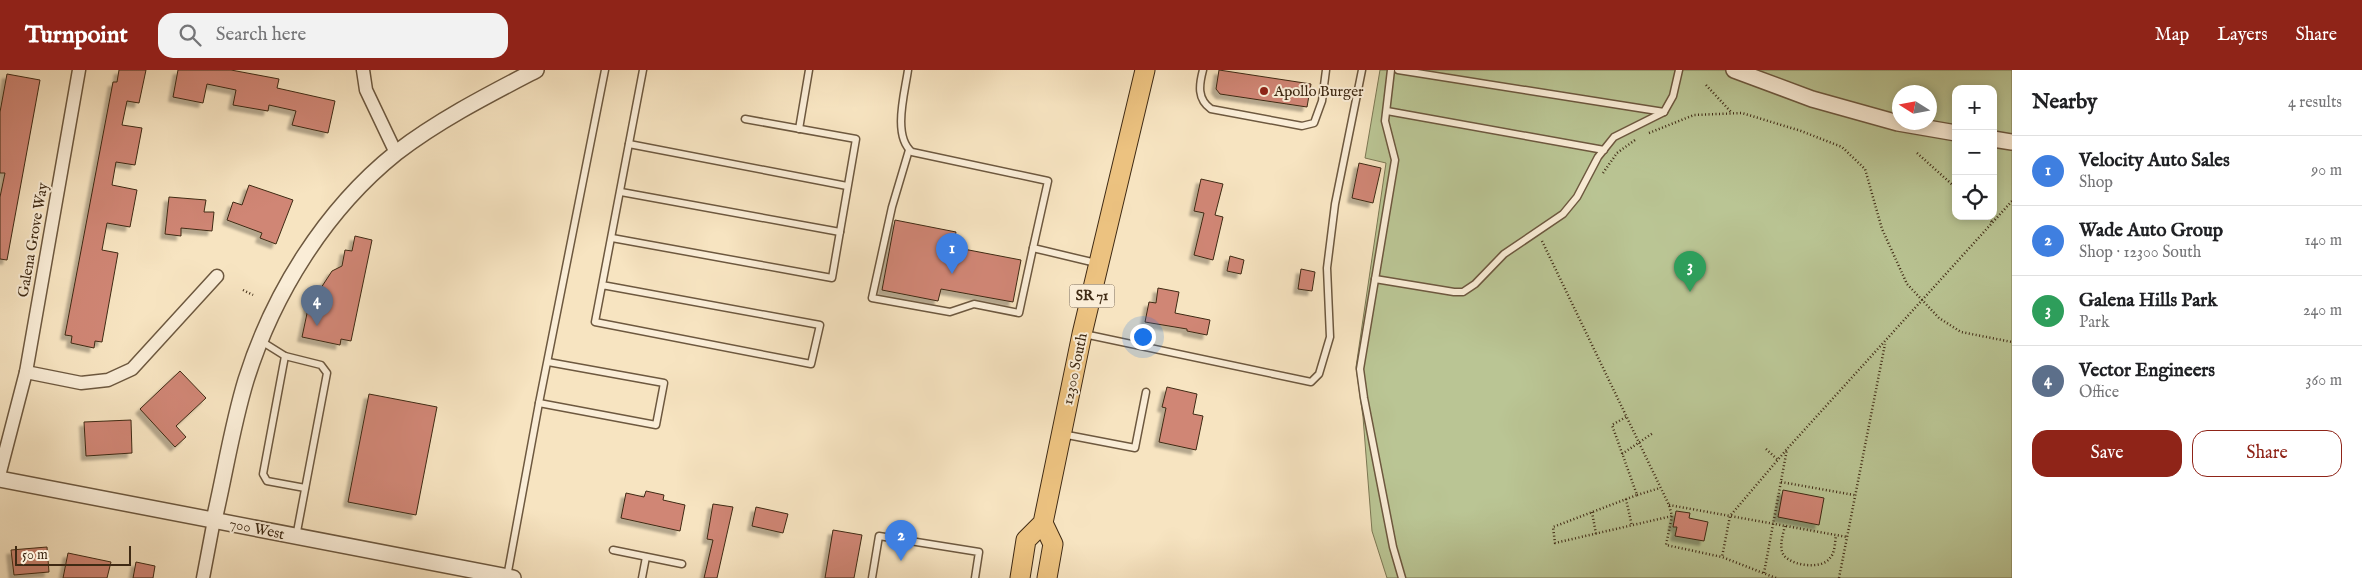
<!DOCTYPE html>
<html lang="en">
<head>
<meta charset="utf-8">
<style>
	body { margin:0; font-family:"IM FELL English",serif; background:#f2f2f2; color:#202124 }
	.controls { position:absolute; right:15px; top:15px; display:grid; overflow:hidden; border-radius:10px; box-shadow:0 2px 8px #0003 }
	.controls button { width:45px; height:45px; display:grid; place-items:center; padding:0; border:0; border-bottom:1px solid #e0e0e0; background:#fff; color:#202124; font:25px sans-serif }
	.compass { position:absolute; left:1892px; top:15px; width:45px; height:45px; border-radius:50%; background:#fff; box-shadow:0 2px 8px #0003; rotate:281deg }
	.scale { position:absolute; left:15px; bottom:12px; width:116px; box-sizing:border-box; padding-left:5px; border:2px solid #3f2a14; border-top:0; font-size:14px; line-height:18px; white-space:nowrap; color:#3f2a14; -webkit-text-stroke:4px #faedd7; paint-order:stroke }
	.you { position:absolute; left:1142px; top:266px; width:18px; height:18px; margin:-12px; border:4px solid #fff; border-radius:50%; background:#1a73e8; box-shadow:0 0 0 8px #1a73e833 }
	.badge { display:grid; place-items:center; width:32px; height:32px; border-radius:50%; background:#8f2418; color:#fff; font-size:16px; font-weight:700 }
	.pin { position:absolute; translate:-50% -41px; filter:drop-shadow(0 1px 2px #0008) }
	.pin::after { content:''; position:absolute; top:26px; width:18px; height:15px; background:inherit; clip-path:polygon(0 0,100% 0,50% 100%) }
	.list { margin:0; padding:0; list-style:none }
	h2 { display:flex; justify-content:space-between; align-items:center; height:65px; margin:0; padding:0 20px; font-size:21px }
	h2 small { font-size:16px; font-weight:400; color:#757577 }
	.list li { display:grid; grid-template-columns:32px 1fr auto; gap:15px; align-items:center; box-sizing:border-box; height:70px; padding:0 20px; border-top:1px solid #e0e0e0 }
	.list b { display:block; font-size:19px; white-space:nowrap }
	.list p { margin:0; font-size:16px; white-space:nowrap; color:#757577 }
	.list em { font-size:16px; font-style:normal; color:#757577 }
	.actions { display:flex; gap:10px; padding:15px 20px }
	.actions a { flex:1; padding:11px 0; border:1px solid #8f2418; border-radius:15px; text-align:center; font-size:18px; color:#8f2418 }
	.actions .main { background:#8f2418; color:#fff }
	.icon { flex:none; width:28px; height:28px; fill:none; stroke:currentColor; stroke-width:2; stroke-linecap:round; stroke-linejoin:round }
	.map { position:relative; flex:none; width:2012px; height:508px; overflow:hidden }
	header { display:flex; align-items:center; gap:30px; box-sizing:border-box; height:70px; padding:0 25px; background:#8f2418; color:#fff }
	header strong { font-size:24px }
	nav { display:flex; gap:28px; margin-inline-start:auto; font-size:18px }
	.search { width:350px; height:45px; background:#f2f2f2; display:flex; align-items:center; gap:12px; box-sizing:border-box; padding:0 18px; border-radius:15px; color:#757577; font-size:19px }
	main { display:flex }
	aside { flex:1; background:#fff }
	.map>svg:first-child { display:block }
</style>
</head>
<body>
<header>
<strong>Turnpoint</strong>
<div class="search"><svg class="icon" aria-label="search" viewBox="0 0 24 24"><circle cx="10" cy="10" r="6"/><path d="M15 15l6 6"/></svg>Search here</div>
<nav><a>Map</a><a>Layers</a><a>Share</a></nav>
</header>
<main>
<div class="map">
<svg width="2012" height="508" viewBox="0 0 2012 508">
	<defs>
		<filter id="shadow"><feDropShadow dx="-4.5" dy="4.5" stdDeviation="1" flood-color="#0004"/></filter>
	</defs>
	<rect width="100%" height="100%" fill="#f7e4c1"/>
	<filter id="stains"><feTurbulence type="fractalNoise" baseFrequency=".004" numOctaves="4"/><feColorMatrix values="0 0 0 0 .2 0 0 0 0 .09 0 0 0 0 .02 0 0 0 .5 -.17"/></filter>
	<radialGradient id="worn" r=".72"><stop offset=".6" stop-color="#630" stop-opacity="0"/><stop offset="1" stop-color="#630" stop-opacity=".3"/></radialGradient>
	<path fill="#bac594" stroke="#7c7854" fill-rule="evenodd" d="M1380 0H2012V508H1387L1372 461 1363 347 1356 297 1386 93 1365 88ZM1956 19H1993V146H1956ZM1900 22H1930V52H1900Z"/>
	<g fill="#d08675" stroke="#3f2a14" filter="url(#shadow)">
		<polygon points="119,0 146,0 139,33 127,31 122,55 142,58 135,95 116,92 112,115 137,120 130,157 107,153 102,180 118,183 102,272 95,271 94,278 71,273 72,266 65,265 113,12 117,12"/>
		<polygon points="178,0 231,0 279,9 277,18 335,31 328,63 292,55 296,41 269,35 268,41 233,35 236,20 207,14 203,33 173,27"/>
		<polygon points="1219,0 1311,14 1307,37 1220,24 1216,19"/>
		<polygon points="7,4 40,10 7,190 0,189 0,127 5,103 0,103 0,42"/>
		<polygon points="1359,93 1381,98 1373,133 1352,128"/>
		<polygon points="1201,109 1223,114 1215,145 1223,147 1213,190 1194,185 1204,143 1194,141"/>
		<polygon points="249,115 293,130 276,174 260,168 262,163 227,150 233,132 242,135"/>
		<polygon points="169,127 206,130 204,142 214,142 212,161 181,158 181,166 165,164"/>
		<polygon points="895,150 956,162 953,177 1021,190 1013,232 941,219 938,231 882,220"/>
		<polygon points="355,166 372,170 351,271 341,269 340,275 302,267 309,234 316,235 319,221 332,201 342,196 345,180 352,181"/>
		<polygon points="1230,186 1244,190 1241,204 1227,201"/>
		<polygon points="1301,199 1315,202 1312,221 1298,219"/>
		<polygon points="1158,218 1179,222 1175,243 1210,250 1207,265 1187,261 1187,259 1145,252 1149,232 1156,233"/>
		<polygon points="180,301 206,328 176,356 186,367 175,377 140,339"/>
		<polygon points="1167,317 1197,324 1193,344 1203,346 1196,380 1159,372 1166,338 1162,337"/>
		<polygon points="369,324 437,337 416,445 348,432"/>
		<polygon points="131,350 132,383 86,386 84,352"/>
		<polygon points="1783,420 1824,428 1819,455 1778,447"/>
		<polygon points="646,421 664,425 663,430 685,435 680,461 621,448 626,423 644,427"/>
		<polygon points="713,434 733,437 717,508 704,508 713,470 707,469"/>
		<polygon points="756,437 788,444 783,463 752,456"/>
		<polygon points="1676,441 1690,443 1689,448 1708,452 1704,471 1675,466 1677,457 1673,457"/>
		<polygon points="833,460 862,465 854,508 825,508"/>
		<polygon points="47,477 49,502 14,505 11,480"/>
		<polygon points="68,483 111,492 107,508 63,508"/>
		<polygon points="136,492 155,496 153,508 133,508"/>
	</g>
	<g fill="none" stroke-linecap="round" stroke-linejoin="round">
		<defs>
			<g id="service">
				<path d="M908 0C905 22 892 66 912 82L1048 111 1033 178 1096 193"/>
				<path d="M1203 0C1199 15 1197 29 1211 39L1302 56 1314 53 1322 31 1326 0"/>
				<polyline points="1391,0 1385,51 1395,90 1360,299 1364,328 1393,477 1402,508"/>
				<polyline points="1398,0 1664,42"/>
				<polyline points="1387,41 1604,80"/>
				<polyline points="799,59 809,0"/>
				<polyline points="629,74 847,116"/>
				<polyline points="909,80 892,137 872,228 950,242 974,234 1019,243 1033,178"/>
				<polyline points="621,122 840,162"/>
				<polyline points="612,168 832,208 856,69 745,49"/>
				<polyline points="1375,209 1454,222 1463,222 1475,214 1504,184 1563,144 1577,127 1598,87 1614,67 1664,42 1673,26 1679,0"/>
				<polyline points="602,215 820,255 811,294 595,252 643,0"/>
				<polyline points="1084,264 1311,312 1319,304 1330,267 1327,198 1335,134 1362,0"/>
				<polyline points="261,271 285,286 321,295 327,303 296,467"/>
				<polyline points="285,286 263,404 267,411 305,418"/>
				<polyline points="539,333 656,355 664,313 548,292"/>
				<polyline points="1062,364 1135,378 1146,322"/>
				<polyline points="613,480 682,494"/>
				<polyline points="507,507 539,333 605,0"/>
				<polyline points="642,508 646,487"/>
				<polyline points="872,508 879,466 979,482 975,508"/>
			</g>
			<g id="minor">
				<polyline points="363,0 366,20 396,83"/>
				<polyline points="26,302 81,313 108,310 132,299 217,206"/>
				<polyline points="0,402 26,302 79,0"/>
				<polyline points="203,508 214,450"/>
			</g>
			<g id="tertiary">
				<polyline points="1734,0 1812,29 1898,53 1956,63"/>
				<polyline points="1993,69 2012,72"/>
				<polyline points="0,409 513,508"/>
				<path d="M214 450C225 403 232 356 246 310 273 224 325 140 396 83 439 50 488 25 536 0"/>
			</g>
			<g id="primary">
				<polyline points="1043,453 1053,474 1047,508"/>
				<polyline points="1020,508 1026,470 1043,453 1082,264 1145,0"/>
			</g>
		</defs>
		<use href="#service" stroke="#6d583f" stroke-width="9"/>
		<use href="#minor" stroke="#6d583f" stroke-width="15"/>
		<use href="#tertiary" stroke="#6d583f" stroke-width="18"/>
		<use href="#primary" stroke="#3f2a14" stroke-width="21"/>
		<g stroke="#3f2a14" stroke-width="2.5" stroke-dasharray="1 2.5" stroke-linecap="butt">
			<polyline points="1706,15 1732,43"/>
			<polyline points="1649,63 1694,45 1742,43 1801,61 1842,77 1865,99 1882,159 1907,214 1939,248 1961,262 2012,272"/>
			<polyline points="1917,83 1956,118"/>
			<polyline points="1603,103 1617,83 1635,70"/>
			<polyline points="1986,146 1993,153"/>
			<polyline points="1542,171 1669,435 1672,446 1666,475 1722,487"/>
			<polyline points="243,220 253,225"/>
			<polyline points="1626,347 1612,355 1637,425 1553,457 1555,473 1672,446"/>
			<polyline points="1766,379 1778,390"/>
			<polyline points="1622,384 1653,363"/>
			<polyline points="1781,412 1854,425"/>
			<polyline points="1637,425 1660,418"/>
			<polyline points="1626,429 1632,456"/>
			<polyline points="1669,435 1847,467"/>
			<polyline points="1592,442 1596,464"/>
			<path d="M1785 456C1783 464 1779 476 1783 484 1790 496 1822 500 1830 488 1835 483 1835 472 1836 465"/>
			<polyline points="1764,503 1787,379"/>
			<polyline points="1776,508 1722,487 1730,446 1787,379 2012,131"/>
			<polyline points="1839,508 1885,274"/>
		</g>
		<use href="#service" stroke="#faedd7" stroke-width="6"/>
		<use href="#minor" stroke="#faedd7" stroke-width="12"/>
		<use href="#tertiary" stroke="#faedd7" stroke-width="15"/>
		<use href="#primary" stroke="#ecc280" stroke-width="19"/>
	</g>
	<circle fill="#8f2418" stroke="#faedd7" stroke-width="2" cx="1264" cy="21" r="5"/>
	<g text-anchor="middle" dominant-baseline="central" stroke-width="4" stroke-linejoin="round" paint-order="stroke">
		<rect fill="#faedd7" stroke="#77644e" stroke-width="1" x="1069.5" y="214.5" width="45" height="23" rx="4"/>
		<g font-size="14" font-weight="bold" fill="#3f2a14">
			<text x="1092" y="226">SR 71</text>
		</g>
		<g font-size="15" fill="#3f2a14" stroke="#faedd7" text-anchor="start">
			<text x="1274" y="21">Apollo Burger</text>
		</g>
		<g font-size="15" fill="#3f2a14" stroke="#faedd7">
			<text transform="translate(33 170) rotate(-80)">Galena Grove Way</text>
			<text transform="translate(1075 299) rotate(-78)">12300 South</text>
			<text transform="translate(257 459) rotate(12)">700 West</text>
		</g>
	</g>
	<rect width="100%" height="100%" filter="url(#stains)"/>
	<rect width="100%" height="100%" fill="url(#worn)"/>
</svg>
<div class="controls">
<button>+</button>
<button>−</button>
<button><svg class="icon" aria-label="locate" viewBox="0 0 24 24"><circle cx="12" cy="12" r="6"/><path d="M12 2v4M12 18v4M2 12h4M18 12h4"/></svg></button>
</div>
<svg class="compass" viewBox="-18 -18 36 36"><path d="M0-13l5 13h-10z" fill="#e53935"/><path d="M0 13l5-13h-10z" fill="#757577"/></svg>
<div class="scale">50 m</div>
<div class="you"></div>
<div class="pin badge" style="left:952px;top:204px;background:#3f7fe0">1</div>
<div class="pin badge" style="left:901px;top:491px;background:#3f7fe0">2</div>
<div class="pin badge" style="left:1690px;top:222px;background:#2e9e5b">3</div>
<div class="pin badge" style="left:317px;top:256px;background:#5c6f8a">4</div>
</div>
<aside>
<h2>Nearby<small>4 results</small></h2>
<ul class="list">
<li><span class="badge" style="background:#3f7fe0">1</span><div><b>Velocity Auto Sales</b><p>Shop</p></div><em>90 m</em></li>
<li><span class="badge" style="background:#3f7fe0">2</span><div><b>Wade Auto Group</b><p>Shop · 12300 South</p></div><em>140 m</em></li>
<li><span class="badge" style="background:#2e9e5b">3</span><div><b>Galena Hills Park</b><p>Park</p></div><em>240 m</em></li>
<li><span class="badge" style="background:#5c6f8a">4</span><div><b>Vector Engineers</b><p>Office</p></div><em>360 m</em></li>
</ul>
<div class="actions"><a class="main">Save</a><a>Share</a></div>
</aside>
</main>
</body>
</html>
